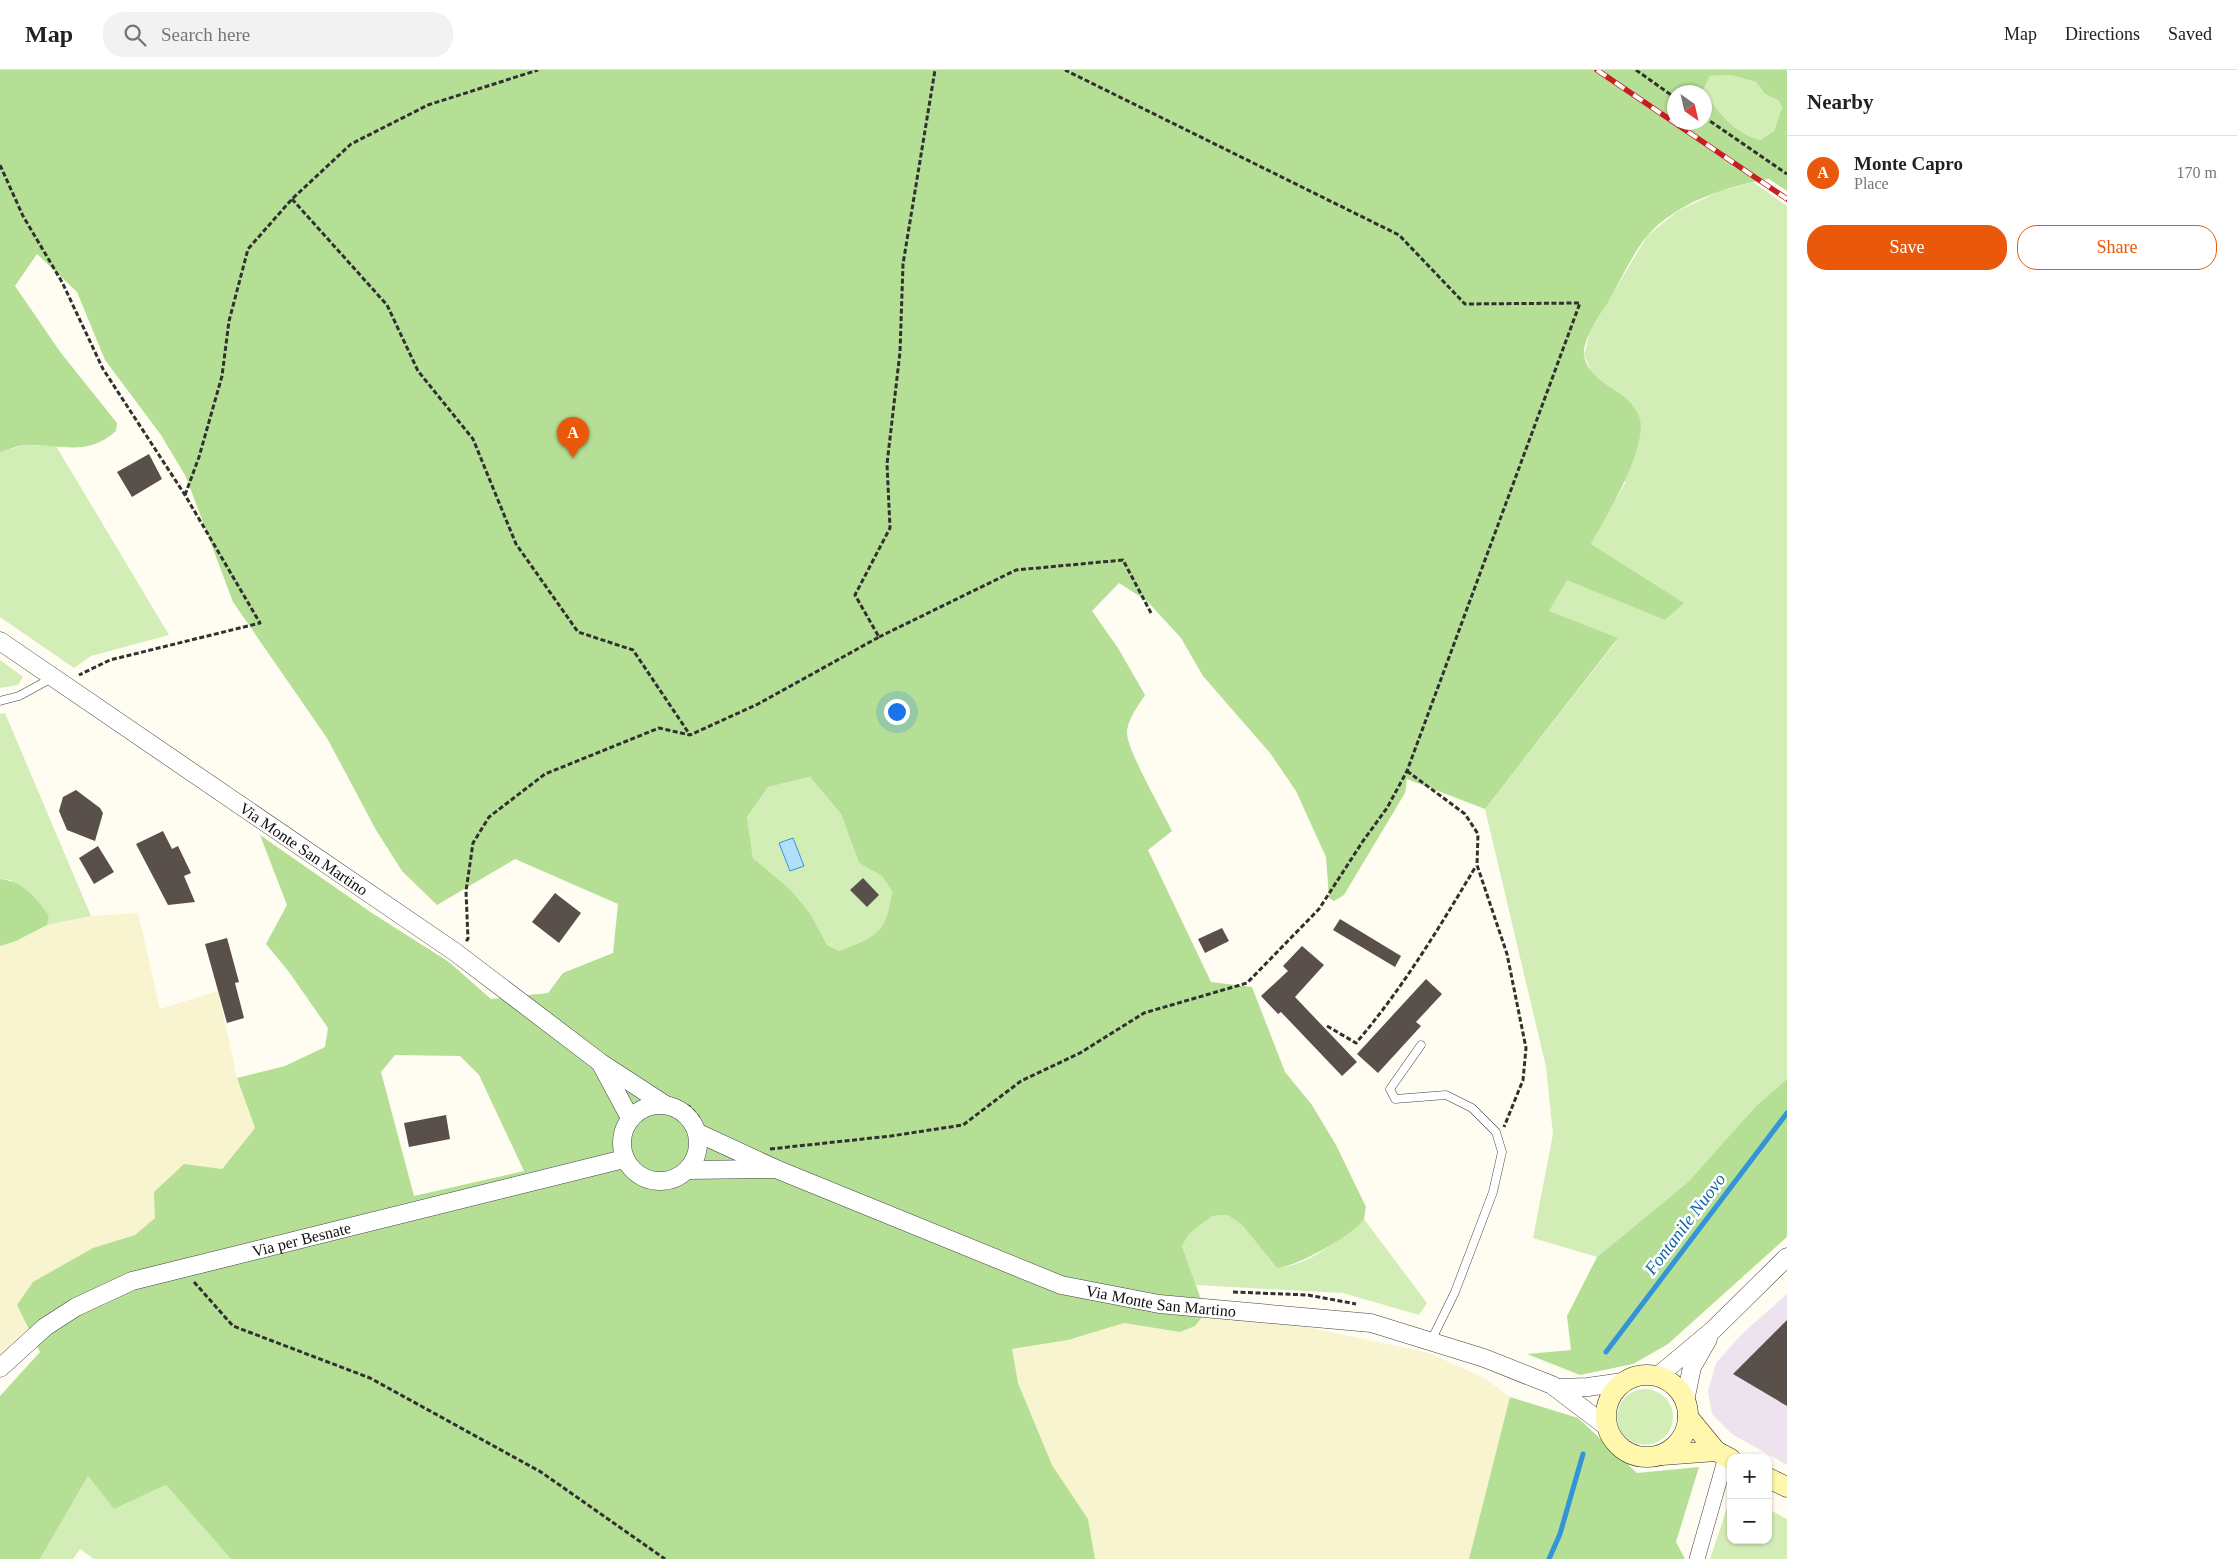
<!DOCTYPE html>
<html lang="en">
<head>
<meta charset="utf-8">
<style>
	body { margin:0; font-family:"Times New Roman",serif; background:#f2f2f2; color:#222 }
	.controls { position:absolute; right:15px; bottom:15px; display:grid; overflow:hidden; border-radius:10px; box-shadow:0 1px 4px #0004 }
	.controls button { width:45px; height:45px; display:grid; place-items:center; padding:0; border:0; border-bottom:1px solid #e0e0e0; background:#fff; color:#222; font:25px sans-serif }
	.compass { position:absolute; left:1667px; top:15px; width:45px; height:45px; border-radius:50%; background:#fff; box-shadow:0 1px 4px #0004; rotate:146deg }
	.you { position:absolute; left:896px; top:641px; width:18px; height:18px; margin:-12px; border:4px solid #fff; border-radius:50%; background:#1a73e8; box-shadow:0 0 0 8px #1a73e833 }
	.badge { display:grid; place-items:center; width:32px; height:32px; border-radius:50%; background:#ea580c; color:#fff; font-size:16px; font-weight:700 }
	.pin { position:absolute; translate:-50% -41px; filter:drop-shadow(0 1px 2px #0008) }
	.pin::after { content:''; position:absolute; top:26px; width:18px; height:15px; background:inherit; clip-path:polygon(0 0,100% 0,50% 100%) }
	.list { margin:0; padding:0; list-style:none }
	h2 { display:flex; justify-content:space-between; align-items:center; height:65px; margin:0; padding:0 20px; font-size:21px }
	h2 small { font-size:16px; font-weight:400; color:#767676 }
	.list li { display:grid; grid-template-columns:32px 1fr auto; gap:15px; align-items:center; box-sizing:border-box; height:75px; padding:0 20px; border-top:1px solid #e0e0e0 }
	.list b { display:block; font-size:19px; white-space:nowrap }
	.list p { margin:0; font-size:16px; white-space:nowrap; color:#767676 }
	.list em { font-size:16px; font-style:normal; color:#767676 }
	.actions { display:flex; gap:10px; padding:15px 20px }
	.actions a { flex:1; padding:11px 0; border:1px solid #ea580c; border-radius:20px; text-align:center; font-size:18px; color:#ea580c }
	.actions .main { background:#ea580c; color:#fff }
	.icon { flex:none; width:28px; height:28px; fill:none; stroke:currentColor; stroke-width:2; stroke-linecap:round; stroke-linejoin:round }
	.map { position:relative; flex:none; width:1787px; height:1489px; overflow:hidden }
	header { display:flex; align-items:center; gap:30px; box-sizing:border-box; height:70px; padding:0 25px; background:#fff; border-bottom:1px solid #e0e0e0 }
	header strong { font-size:24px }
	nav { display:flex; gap:28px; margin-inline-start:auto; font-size:18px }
	.search { width:350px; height:45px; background:#f2f2f2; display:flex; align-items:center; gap:12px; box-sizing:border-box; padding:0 18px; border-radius:20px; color:#767676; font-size:19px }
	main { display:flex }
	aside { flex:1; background:#fff }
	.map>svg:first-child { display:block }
</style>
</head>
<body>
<header>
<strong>Map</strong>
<div class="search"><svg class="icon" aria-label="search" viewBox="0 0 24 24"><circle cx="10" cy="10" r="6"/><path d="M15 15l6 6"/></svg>Search here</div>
<nav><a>Map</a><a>Directions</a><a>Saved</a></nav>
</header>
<main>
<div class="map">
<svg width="1787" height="1489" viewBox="0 0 1787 1489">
	<rect width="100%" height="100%" fill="#fffcf1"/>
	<polygon fill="#ede3ee" points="1787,1224 1787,1395 1732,1364 1712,1344 1708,1321 1716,1293 1742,1264"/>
	<g fill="#f7f4cf">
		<polygon points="138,843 160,939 218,921 237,1008 255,1058 221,1099 135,1165 93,1178 17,1235 28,1259 0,1285 0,876 16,871 47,855 91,846"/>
		<polygon points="1202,1244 1307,1257 1429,1283 1486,1309 1510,1327 1469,1489 1095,1489 1088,1449 1052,1395 1018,1313 1011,1279 1068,1270 1124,1253 1180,1262"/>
	</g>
	<g fill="#d3edb7">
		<path d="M1731 5 1756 12 1765 24 1779 31 1782 37 1774 61 1760 70C1732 62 1719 42 1703 20L1710 6Z"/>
		<polygon points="1753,112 1787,136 1787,1009 1756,1036 1688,1112 1597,1187 1533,1168 1553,1064 1546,997 1485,739 1618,569 1548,541 1567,509 1665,550 1683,533 1591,474 1625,413 1628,330 1593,306 1584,285 1590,262 1647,166 1678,141 1718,122"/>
		<polygon points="24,375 56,376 169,565 91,586 74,598 0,547 0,382"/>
		<polygon points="0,590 23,607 18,615 0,618"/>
		<polygon points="5,643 91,846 47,855 49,846 11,810 0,809 0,644"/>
		<path d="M810 707 841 744 859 793 882 806 892 821C886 864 877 866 839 881L827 875 810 843 790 819 753 788 747 747 768 717Z"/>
		<path d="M1228 1145 1242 1155 1277 1198C1308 1196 1341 1169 1364 1149L1427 1233 1419 1245 1343 1223 1196 1215 1182 1176 1189 1164 1212 1146Z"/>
		<circle cx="1645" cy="1347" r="28"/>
		<polygon points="88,1406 114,1439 166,1415 231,1489 94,1489 80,1479 73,1489 40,1489"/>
		<polygon points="1731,1426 1731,1470 1768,1470 1768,1439 1787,1449 1787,1489 1710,1489"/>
	</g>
	<g fill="#b6df96" fill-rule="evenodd">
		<path d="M0 0H1787V121L1769 109C1727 116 1676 133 1647 166 1634 181 1618 215 1607 234 1599 246 1582 271 1584 286 1588 305 1607 315 1622 325 1629 330 1638 341 1640 349 1647 380 1606 447 1591 474L1684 533 1665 550 1567 510 1549 541 1618 568 1485 739 1407 709 1405 723 1344 825 1334 831 1329 828 1326 787 1296 721 1270 683 1203 606 1181 568 1147 531 1119 513 1092 541 1118 578 1145 625C1138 636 1127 650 1127 663 1127 680 1163 742 1172 761L1148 780 1211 912 1252 917 1285 1002 1312 1035 1336 1075 1366 1137C1365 1140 1365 1146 1364 1149 1354 1165 1296 1197 1277 1198L1242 1155 1228 1145 1212 1146 1189 1164 1182 1176 1203 1235 1202 1247 1195 1256 1180 1262 1124 1253 1068 1270 1012 1279 1018 1313 1052 1395 1088 1449 1095 1489H231L166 1415 114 1439 88 1406 40 1489H0V1326L40 1282 17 1235 33 1212 93 1178 135 1165 155 1148 154 1122 184 1094 222 1099 255 1058 237 1008 285 996 325 977 328 958 289 902 266 874 287 835 260 765 372 843 449 892 491 929 548 923 563 903 613 883 618 834 515 789 437 835 402 801 376 760 327 668 233 532 186 407 161 365 105 290 77 222 37 184 15 216 61 283 117 353 116 361C87 387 62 374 26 375 18 375 8 380 0 382ZM1731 5 1756 12 1765 24 1779 31 1782 37 1774 61 1760 70C1732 62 1719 42 1703 20L1710 6ZM1674 22H1704V52H1674ZM810 707 841 744 859 793 882 806 892 821C886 864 877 866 839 881L827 875 810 843 790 819 753 788 747 747 768 717ZM395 985 460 986 479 1005 524 1101 414 1126 381 1002Z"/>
		<path d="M0 809C23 811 36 828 49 846L47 855 16 871 0 876Z"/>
		<polygon points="1787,1009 1787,1167 1668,1274 1633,1294 1580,1305 1527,1284 1571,1280 1567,1246 1597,1187 1688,1112 1756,1036"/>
		<polygon points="1510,1327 1578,1348 1637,1403 1699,1397 1676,1472 1685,1489 1469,1489"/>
	</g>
	<polygon fill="#b2dffa" stroke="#3494d6" points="793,768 804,796 790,801 779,773"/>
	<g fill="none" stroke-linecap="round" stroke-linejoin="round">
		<g stroke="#3494d6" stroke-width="5">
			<polyline points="1606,1282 1787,1043"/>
			<polyline points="1549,1489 1560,1464 1583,1384"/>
		</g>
	</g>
	<g fill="#59504b">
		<polygon points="149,384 162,409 132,427 117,402"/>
		<polygon points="76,720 100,738 103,743 95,771 67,760 59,741 63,727"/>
		<polygon points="163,761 172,779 178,776 191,803 184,806 195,832 168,835 136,774"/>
		<polygon points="98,776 114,802 94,814 79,788"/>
		<polygon points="863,808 879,825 867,837 850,820"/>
		<polygon points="555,823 581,843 559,873 532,852"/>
		<polygon points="1340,849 1401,886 1395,897 1333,860"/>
		<polygon points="1222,858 1229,871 1205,883 1198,869"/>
		<polygon points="227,868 239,912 235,913 244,948 227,953 205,874"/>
		<polygon points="1302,876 1324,895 1295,927 1357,992 1342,1006 1281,942 1278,944 1261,926 1288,901 1283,896"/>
		<polygon points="1426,909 1442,924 1416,952 1421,956 1378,1003 1357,984"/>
		<polygon points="446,1045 450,1069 409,1077 404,1053"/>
		<polygon points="1787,1250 1787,1336 1733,1304"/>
	</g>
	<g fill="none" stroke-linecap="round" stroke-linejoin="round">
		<defs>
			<g id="service">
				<polyline points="0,631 19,626 52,608"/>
				<polyline points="1421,975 1390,1019 1395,1029 1446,1025 1472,1038 1496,1062 1502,1082 1493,1122 1455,1222 1431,1271"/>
			</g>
			<polyline id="minor" points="1697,1489 1726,1387"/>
			<g id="tertiary">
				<path id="s1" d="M0 571 455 882 601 993 664 1034"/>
				<polyline points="601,994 630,1048"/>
				<circle cx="660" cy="1073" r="38"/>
				<path id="s2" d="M698 1063 776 1099 1061 1215 1159 1234 1371 1253 1484 1288 1552 1315 1606 1356"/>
				<polyline points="688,1100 772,1099"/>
				<path id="s3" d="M0 1298 45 1257 76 1237 132 1211 624 1089"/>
				<polyline points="1658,1306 1713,1260 1787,1187"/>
				<polyline points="1558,1318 1588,1317 1623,1312"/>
				<polyline points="1685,1331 1692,1297 1708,1269"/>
			</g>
			<g id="secondary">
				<circle cx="1647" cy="1346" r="41"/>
				<polyline points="1688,1347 1716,1381 1731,1389"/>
				<polyline points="1662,1385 1716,1381"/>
				<polyline points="1768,1408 1787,1417"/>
			</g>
		</defs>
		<use href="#service" stroke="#424242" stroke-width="9"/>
		<use href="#minor" stroke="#424242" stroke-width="16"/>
		<use href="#tertiary" stroke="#424242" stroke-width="19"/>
		<use href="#secondary" stroke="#313131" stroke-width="21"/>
		<g stroke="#313131" stroke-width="3" stroke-dasharray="5 2.5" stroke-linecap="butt">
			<polyline points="1636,0 1674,27"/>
			<polyline points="1704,47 1787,104"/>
			<polyline points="0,95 23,146 62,212 103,299 185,425 260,553 110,590 79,605"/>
			<polyline points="292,129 387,235 418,301 473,369 516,474 578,562 633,580 690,665"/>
			<polyline points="185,425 199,387 222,306 229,251 248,179 292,129 351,74 428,35 538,0"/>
			<polyline points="879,567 1016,500 1123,490 1151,543"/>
			<polyline points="1407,701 1465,744 1478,764 1477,795 1507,884 1526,978 1523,1010 1504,1057"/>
			<polyline points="466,871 468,869 466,821 473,773 489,747 545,704 659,658 690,665 758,634 879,567 855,525 890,458 887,394 900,282 903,194 935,0"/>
			<path d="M1327 956 1356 973C1403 918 1439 858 1476 796"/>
			<polyline points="679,1032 690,1037 699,1048"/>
			<polyline points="770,1079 891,1066 963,1055 1021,1011 1080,983 1144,943 1247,913 1319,839 1363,771 1387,738 1407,701 1580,233 1465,234 1399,165 1065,0"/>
			<polyline points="194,1212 233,1256 370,1308 541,1402 665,1489"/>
			<polyline points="1233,1222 1308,1225 1356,1234"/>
		</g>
		<use href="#service" stroke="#fff" stroke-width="8"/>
		<use href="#minor" stroke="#fff" stroke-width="15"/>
		<use href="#tertiary" stroke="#fff" stroke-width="18"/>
		<use href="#secondary" stroke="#fff7ac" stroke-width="20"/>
		<defs>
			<polyline id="rail" points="1597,0 1787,129"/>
		</defs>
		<use href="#rail" stroke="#c91d24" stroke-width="5.5"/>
		<use href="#rail" stroke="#fff" stroke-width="4" stroke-dasharray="11" stroke-linecap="butt"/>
	</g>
	<g text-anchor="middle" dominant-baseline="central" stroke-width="5" stroke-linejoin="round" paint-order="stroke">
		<g font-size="16" fill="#0f0f0f" stroke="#fff">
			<text stroke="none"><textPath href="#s1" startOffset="368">Via Monte San Martino</textPath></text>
			<text stroke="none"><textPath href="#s3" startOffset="334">Via per Besnate</textPath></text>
			<text stroke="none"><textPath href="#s2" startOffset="495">Via Monte San Martino</textPath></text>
		</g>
		<g font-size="18" font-style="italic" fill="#0f65aa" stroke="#fff">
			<text transform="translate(1685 1154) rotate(-53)">Fontanile Nuovo</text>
		</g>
	</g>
</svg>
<div class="controls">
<button>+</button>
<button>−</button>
</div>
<svg class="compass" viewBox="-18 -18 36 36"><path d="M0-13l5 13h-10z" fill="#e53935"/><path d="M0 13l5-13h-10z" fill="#767676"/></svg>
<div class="you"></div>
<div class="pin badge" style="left:573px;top:388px">A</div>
</div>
<aside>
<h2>Nearby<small></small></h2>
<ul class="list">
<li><span class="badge">A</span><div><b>Monte Capro</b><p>Place</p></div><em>170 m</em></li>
</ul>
<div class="actions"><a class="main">Save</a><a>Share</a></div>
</aside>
</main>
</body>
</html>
